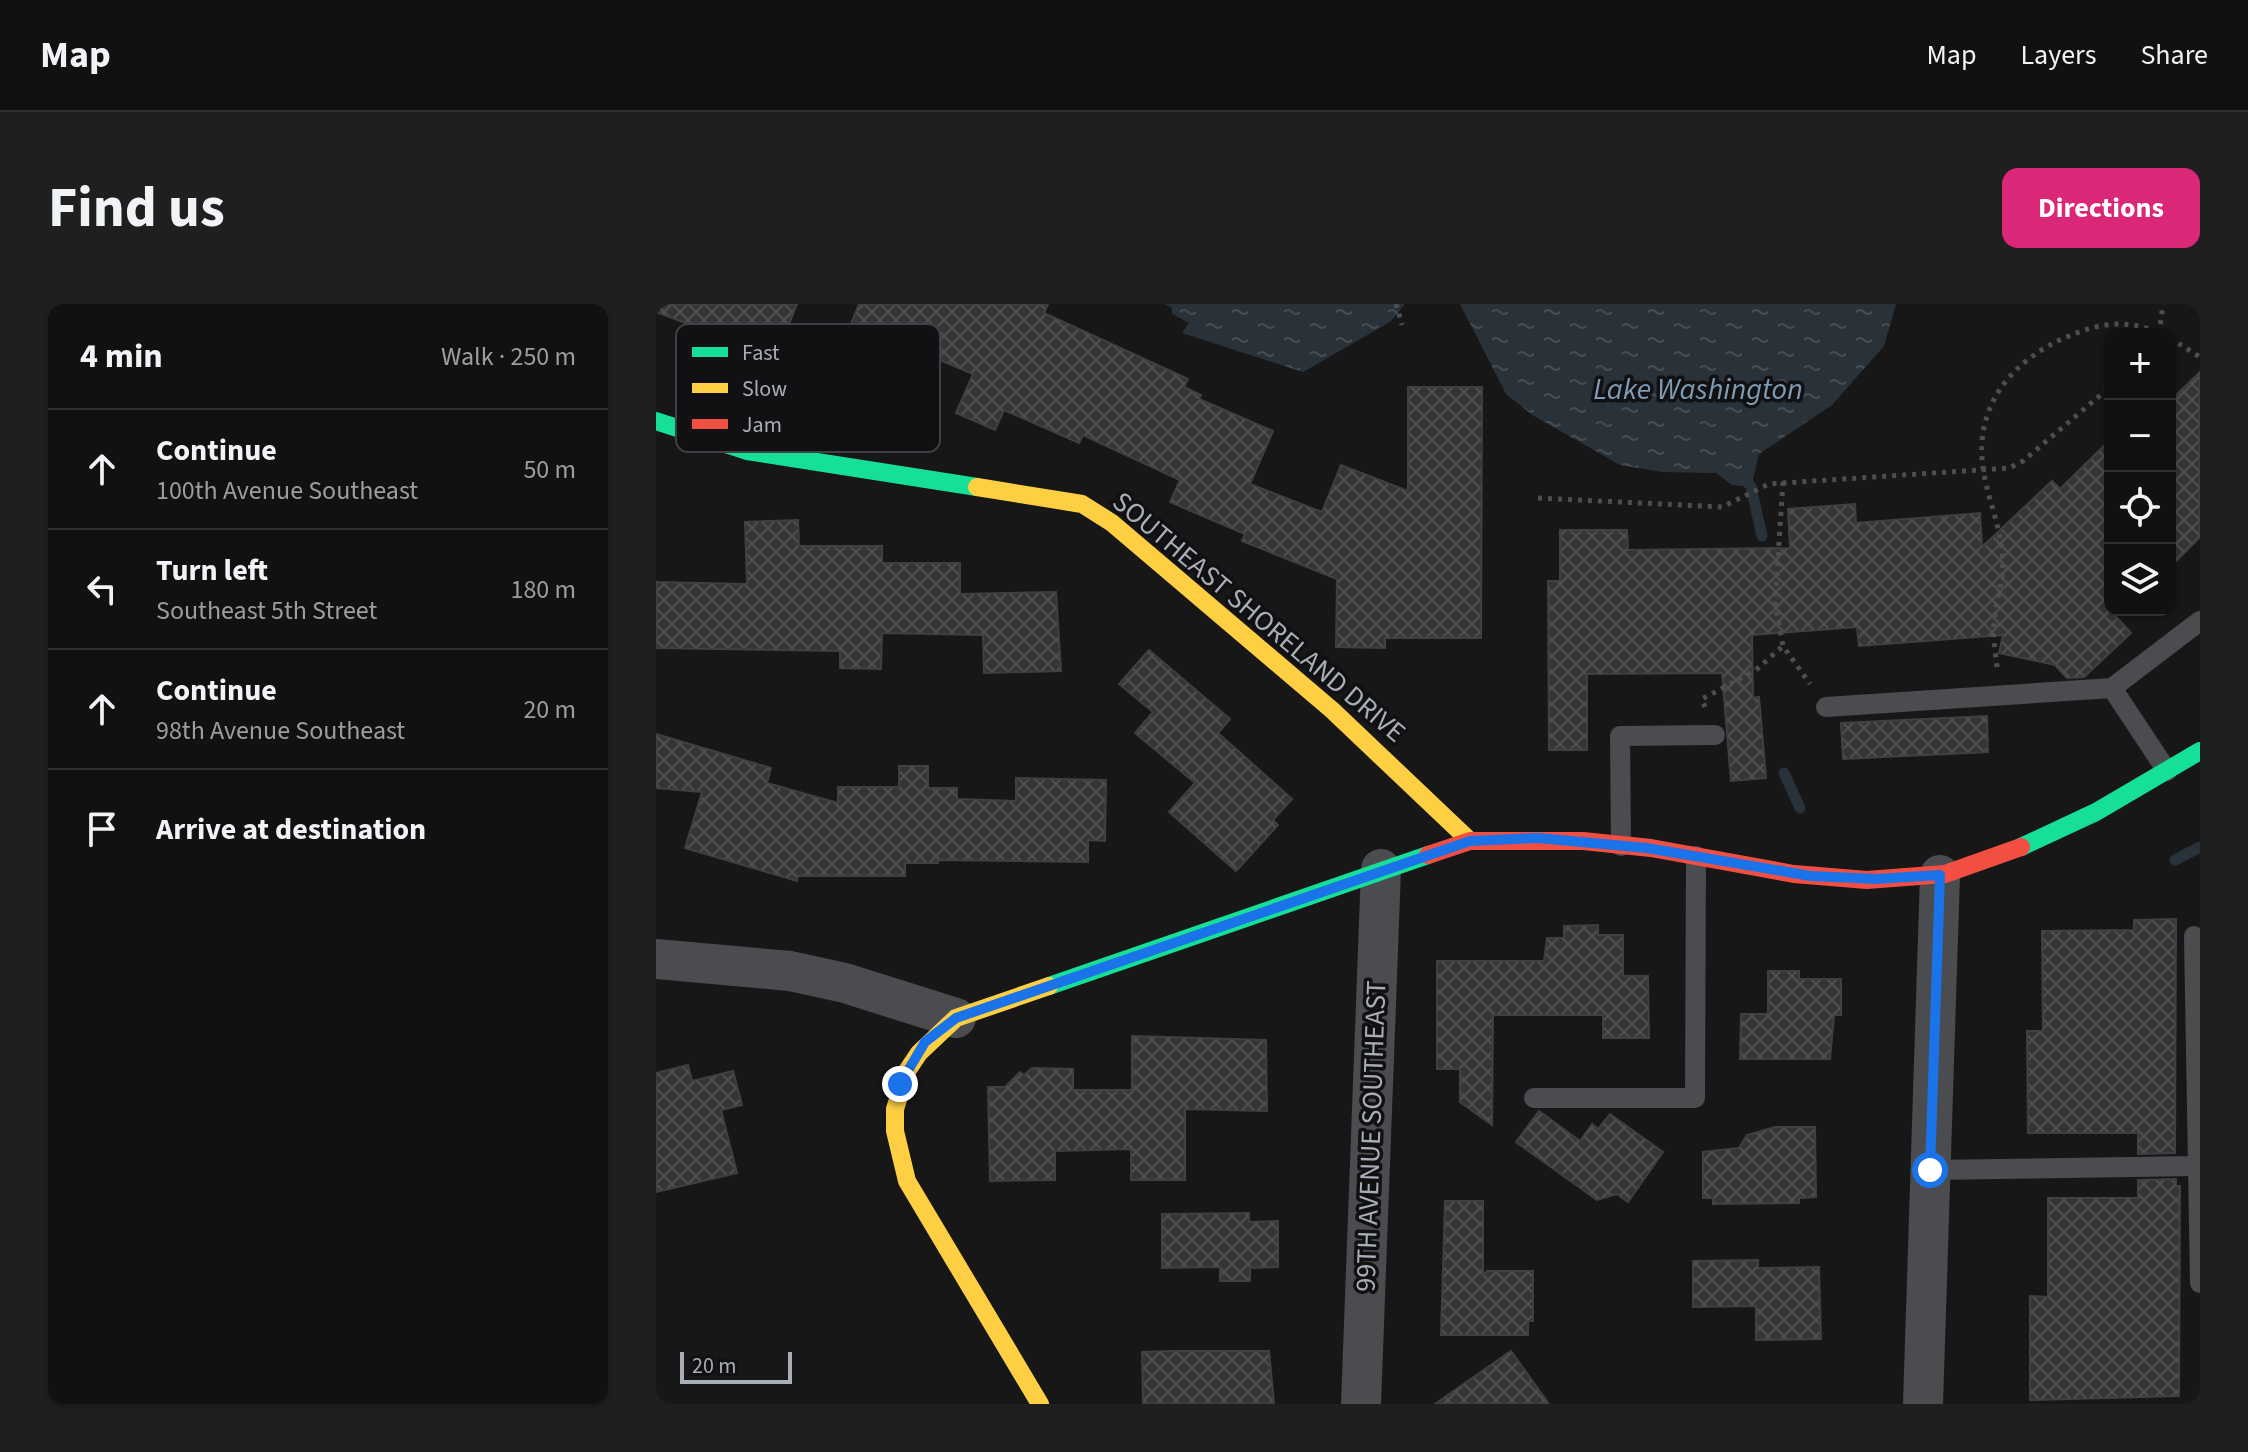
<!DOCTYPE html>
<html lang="en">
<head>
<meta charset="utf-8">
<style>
	body { margin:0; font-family:"Source Sans 3",sans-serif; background:#1e1f1f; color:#f1f3f6 }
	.controls { position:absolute; right:24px; top:24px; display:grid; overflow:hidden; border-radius:16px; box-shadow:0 2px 6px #0004 }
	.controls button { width:72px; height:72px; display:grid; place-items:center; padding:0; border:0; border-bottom:2px solid #303131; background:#111; color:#f1f3f6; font:40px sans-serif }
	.scale { position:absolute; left:24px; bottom:20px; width:112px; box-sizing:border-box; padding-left:8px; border:4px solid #a8adb8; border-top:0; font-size:22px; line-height:28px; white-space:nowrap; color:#a8adb8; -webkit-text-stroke:6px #111113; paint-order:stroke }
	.stop { position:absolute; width:24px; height:24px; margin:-18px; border:6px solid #1a73e8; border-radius:50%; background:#fff }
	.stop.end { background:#1a73e8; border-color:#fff; box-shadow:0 2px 8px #0008 }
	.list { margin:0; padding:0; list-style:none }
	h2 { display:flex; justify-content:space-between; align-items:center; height:104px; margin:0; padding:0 32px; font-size:34px }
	h2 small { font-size:26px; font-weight:400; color:#9c9d9f }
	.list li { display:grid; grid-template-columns:52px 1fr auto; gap:24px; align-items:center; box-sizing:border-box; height:120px; padding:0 32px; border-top:2px solid #303131 }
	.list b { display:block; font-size:30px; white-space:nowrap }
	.list p { margin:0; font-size:26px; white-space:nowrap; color:#9c9d9f }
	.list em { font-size:26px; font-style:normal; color:#9c9d9f }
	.icon { flex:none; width:44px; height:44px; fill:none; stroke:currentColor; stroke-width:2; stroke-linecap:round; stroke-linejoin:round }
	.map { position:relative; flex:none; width:1544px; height:1100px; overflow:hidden; border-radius:16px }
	header { display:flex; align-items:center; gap:48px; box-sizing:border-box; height:112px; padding:0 40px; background:#111; border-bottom:2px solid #303131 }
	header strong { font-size:38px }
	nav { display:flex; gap:44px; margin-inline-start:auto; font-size:28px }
	.intro { display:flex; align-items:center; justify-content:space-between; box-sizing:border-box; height:192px; padding:0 48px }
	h1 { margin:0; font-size:56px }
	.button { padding:20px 36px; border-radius:16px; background:#db2777; color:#fff; font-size:28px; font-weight:700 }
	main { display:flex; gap:48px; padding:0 48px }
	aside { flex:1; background:#111; border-radius:16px; box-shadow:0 2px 6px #0004 }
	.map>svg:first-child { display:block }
</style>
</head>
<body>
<header>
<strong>Map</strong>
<nav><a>Map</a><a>Layers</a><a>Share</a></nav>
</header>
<div class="intro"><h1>Find us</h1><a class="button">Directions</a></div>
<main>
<aside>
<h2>4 min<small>Walk · 250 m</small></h2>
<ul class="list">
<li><svg class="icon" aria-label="ahead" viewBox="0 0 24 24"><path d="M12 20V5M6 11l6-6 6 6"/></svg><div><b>Continue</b><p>100th Avenue Southeast</p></div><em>50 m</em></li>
<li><svg class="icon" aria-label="left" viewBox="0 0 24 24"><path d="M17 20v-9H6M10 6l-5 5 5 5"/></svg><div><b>Turn left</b><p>Southeast 5th Street</p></div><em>180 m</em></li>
<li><svg class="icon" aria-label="ahead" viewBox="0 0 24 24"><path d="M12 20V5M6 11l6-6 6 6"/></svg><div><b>Continue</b><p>98th Avenue Southeast</p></div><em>20 m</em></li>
<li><svg class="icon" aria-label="arrive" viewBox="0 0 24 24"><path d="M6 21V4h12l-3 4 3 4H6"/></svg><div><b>Arrive at destination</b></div></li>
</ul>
</aside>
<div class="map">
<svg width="1544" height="1100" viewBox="0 0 1544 1100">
	<defs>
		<pattern id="water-ripples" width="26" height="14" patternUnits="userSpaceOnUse" patternTransform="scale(2)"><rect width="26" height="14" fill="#2a3239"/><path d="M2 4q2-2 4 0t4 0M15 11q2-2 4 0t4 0" fill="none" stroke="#464d54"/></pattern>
		<pattern id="building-cross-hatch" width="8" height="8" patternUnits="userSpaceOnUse" patternTransform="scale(2)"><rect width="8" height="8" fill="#353536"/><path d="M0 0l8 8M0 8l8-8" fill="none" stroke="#4f5051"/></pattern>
	</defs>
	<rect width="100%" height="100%" fill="#171717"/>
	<g fill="url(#water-ripples)">
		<polygon points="509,0 749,0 734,18 647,68 526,29 533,19 516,10 516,4"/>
		<polygon points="804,0 1240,0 1228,42 1176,101 1103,150 1095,183 1076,181 1060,169 1006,168 964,161 878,112 850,90"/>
	</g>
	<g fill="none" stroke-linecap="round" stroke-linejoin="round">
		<g stroke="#2a3239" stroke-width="11">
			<polyline points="1088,172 1095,183 1106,232"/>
			<polyline points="1128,469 1144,504"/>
			<polyline points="1519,556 1544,543"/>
		</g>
	</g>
	<g fill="url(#building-cross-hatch)" stroke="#3f4043" stroke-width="2">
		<polygon points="0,0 141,0 112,72 60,50 67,33 0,8"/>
		<polygon points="203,0 392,0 388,9 532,75 528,83 545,91 543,95 617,127 594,180 666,208 685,161 752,187 752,83 826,83 825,334 729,334 729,344 680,343 681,275 586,237 589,230 514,198 524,176 427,131 423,139 348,106 339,126 300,109 317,70 246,40 238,59 218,51 205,83 175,71"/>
		<polygon points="1544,68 1544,233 1514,263 1514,97"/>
		<polygon points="1454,136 1454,306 1475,329 1428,373 1411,374 1399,361 1343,349 1347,331 1203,342 1201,323 1096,331 1097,394 1103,393 1110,474 1075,477 1066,369 931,370 931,446 893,446 892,277 904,277 904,226 971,226 972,246 1134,244 1132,205 1199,200 1200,219 1324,209 1326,243 1396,177 1404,185"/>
		<polygon points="142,216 143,242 226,242 226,259 304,259 304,290 400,288 405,367 328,369 327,331 226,329 225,365 184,364 184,347 0,344 0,278 91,280 89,218"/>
		<polygon points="493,346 574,415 562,429 636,495 617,516 622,521 580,567 513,508 539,479 479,429 497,408 463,380"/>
		<polygon points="1331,412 1332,448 1187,455 1185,419"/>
		<polygon points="0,430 115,464 111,479 182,499 182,483 243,483 243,462 272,462 272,484 301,484 301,495 360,497 360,474 450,476 449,537 432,536 432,558 282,556 282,559 249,559 249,572 142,572 141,577 29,544 46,488 0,484"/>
		<polygon points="1520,615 1519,849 1482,850 1482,829 1372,829 1371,727 1387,727 1386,627 1478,626 1478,616"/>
		<polygon points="942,621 942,631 967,631 967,672 992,672 993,734 947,734 947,711 837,711 836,821 804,798 804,765 781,765 781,657 888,657 891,634 908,634 908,622"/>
		<polygon points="1112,667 1143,667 1143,675 1185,675 1185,711 1178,711 1174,755 1084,755 1085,710 1112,710"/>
		<polygon points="476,732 610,736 611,807 529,805 529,876 475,876 475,845 399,847 399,876 334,877 332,783 349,783 364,768 368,771 376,764 417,765 417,786 476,786"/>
		<polygon points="32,761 36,777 77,767 86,801 65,806 81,869 0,888 0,769"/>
		<polygon points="883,807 924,837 936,820 942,825 954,810 1007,848 972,898 961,890 941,896 860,838"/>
		<polygon points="1119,823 1159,823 1160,893 1143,894 1143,899 1057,900 1057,894 1047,894 1047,848 1083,844 1091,831"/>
		<polygon points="1520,875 1520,882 1524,882 1523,1092 1374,1096 1374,992 1392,993 1392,894 1482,894 1482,876"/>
		<polygon points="789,897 827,897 827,971 831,967 877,967 877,1017 872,1017 872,1031 785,1031"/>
		<polygon points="593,909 593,918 622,917 622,963 594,964 594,977 564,977 564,963 506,964 506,910"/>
		<polygon points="1102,956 1102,964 1163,963 1165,1035 1100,1036 1100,1002 1037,1003 1037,957"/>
		<polygon points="517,1047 613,1047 618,1099 487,1099 486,1048"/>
		<polygon points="855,1047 893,1100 779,1100"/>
	</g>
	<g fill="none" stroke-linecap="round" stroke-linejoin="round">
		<g stroke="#4d4e52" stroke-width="5" stroke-dasharray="4 6" stroke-linecap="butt">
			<polyline points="740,0 746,21"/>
			<polyline points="1503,30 1507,0"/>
			<polyline points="1514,34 1544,53"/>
			<polyline points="1127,178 1119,299 1127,342 1154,380"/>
			<polyline points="882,194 1066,203 1113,180 1353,164 1367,157 1454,83"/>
			<path d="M1341 363C1340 349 1336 333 1338 320 1340 295 1349 273 1346 247 1343 219 1331 192 1327 164 1318 101 1357 55 1413 32 1446 18 1473 15 1506 30"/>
			<polyline points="1049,403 1046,395 1100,366 1127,342"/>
		</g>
		<g stroke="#4b4c50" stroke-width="20">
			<polyline points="1456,384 1544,317"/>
			<polyline points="1170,403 1456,384 1511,467"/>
			<polyline points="965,542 964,432 1059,431"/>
			<polyline points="878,794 1039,794 1040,552"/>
			<polyline points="1542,862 1544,979"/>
			<polyline points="1274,866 1542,862 1538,632"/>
		</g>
		<g stroke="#4b4c50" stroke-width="40">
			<polyline points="0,655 134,667 189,679 300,714"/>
			<polyline points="705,1100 725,565"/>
			<polyline points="1267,1100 1284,571"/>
		</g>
		<g stroke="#16e098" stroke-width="18">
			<polyline points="0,117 91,147 321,183"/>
			<polyline points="1365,543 1440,508 1544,447"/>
			<polyline points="393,682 772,551"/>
		</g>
		<g stroke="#ffcf43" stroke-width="18">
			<polyline points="321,183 426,200 456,219 676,406 814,537"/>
			<polyline points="384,1100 251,877 239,827 239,805 251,767 263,749 300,714 393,682"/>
		</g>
		<polyline stroke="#f24e42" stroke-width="18" points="772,551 814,537 927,537 995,544 1138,570 1211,576 1289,570 1365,543"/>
	</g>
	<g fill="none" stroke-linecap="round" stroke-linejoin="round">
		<polyline stroke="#1a73e8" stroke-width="10" points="244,780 269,738 300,714 814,537 882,534 991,544 1155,572 1220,575 1284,571 1274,866"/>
	</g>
	<g text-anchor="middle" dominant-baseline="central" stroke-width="7" stroke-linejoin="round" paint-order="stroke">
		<g font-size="28" fill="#a8adb8" stroke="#111113">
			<text transform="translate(603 313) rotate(40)">SOUTHEAST SHORELAND DRIVE</text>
			<text transform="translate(715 832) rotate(-88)">99TH AVENUE SOUTHEAST</text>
		</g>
		<g font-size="30" font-style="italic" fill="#7f9bb3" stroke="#111113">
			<text x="1042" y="85">Lake Washington</text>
		</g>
	</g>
	<rect x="20" y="20" width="264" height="128" rx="12" fill="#111113" stroke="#3e4045" stroke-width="2"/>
	<rect x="36" y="43" width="36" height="10" fill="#16e098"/>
	<rect x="36" y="79" width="36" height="10" fill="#ffcf43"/>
	<rect x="36" y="115" width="36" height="10" fill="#f24e42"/>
	<g font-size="22" fill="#a8adb8">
		<text x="86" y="56">Fast</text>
		<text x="86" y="92">Slow</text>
		<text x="86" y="128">Jam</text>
	</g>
</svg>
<div class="controls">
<button>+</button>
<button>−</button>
<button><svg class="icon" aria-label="locate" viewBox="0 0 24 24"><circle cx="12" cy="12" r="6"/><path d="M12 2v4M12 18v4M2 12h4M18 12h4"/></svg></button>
<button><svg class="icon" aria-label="layers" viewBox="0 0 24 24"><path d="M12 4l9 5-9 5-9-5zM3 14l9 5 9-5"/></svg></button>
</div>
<div class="scale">20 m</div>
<div class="stop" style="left:1274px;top:866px"></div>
<div class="stop end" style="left:244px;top:780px"></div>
</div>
</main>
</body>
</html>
